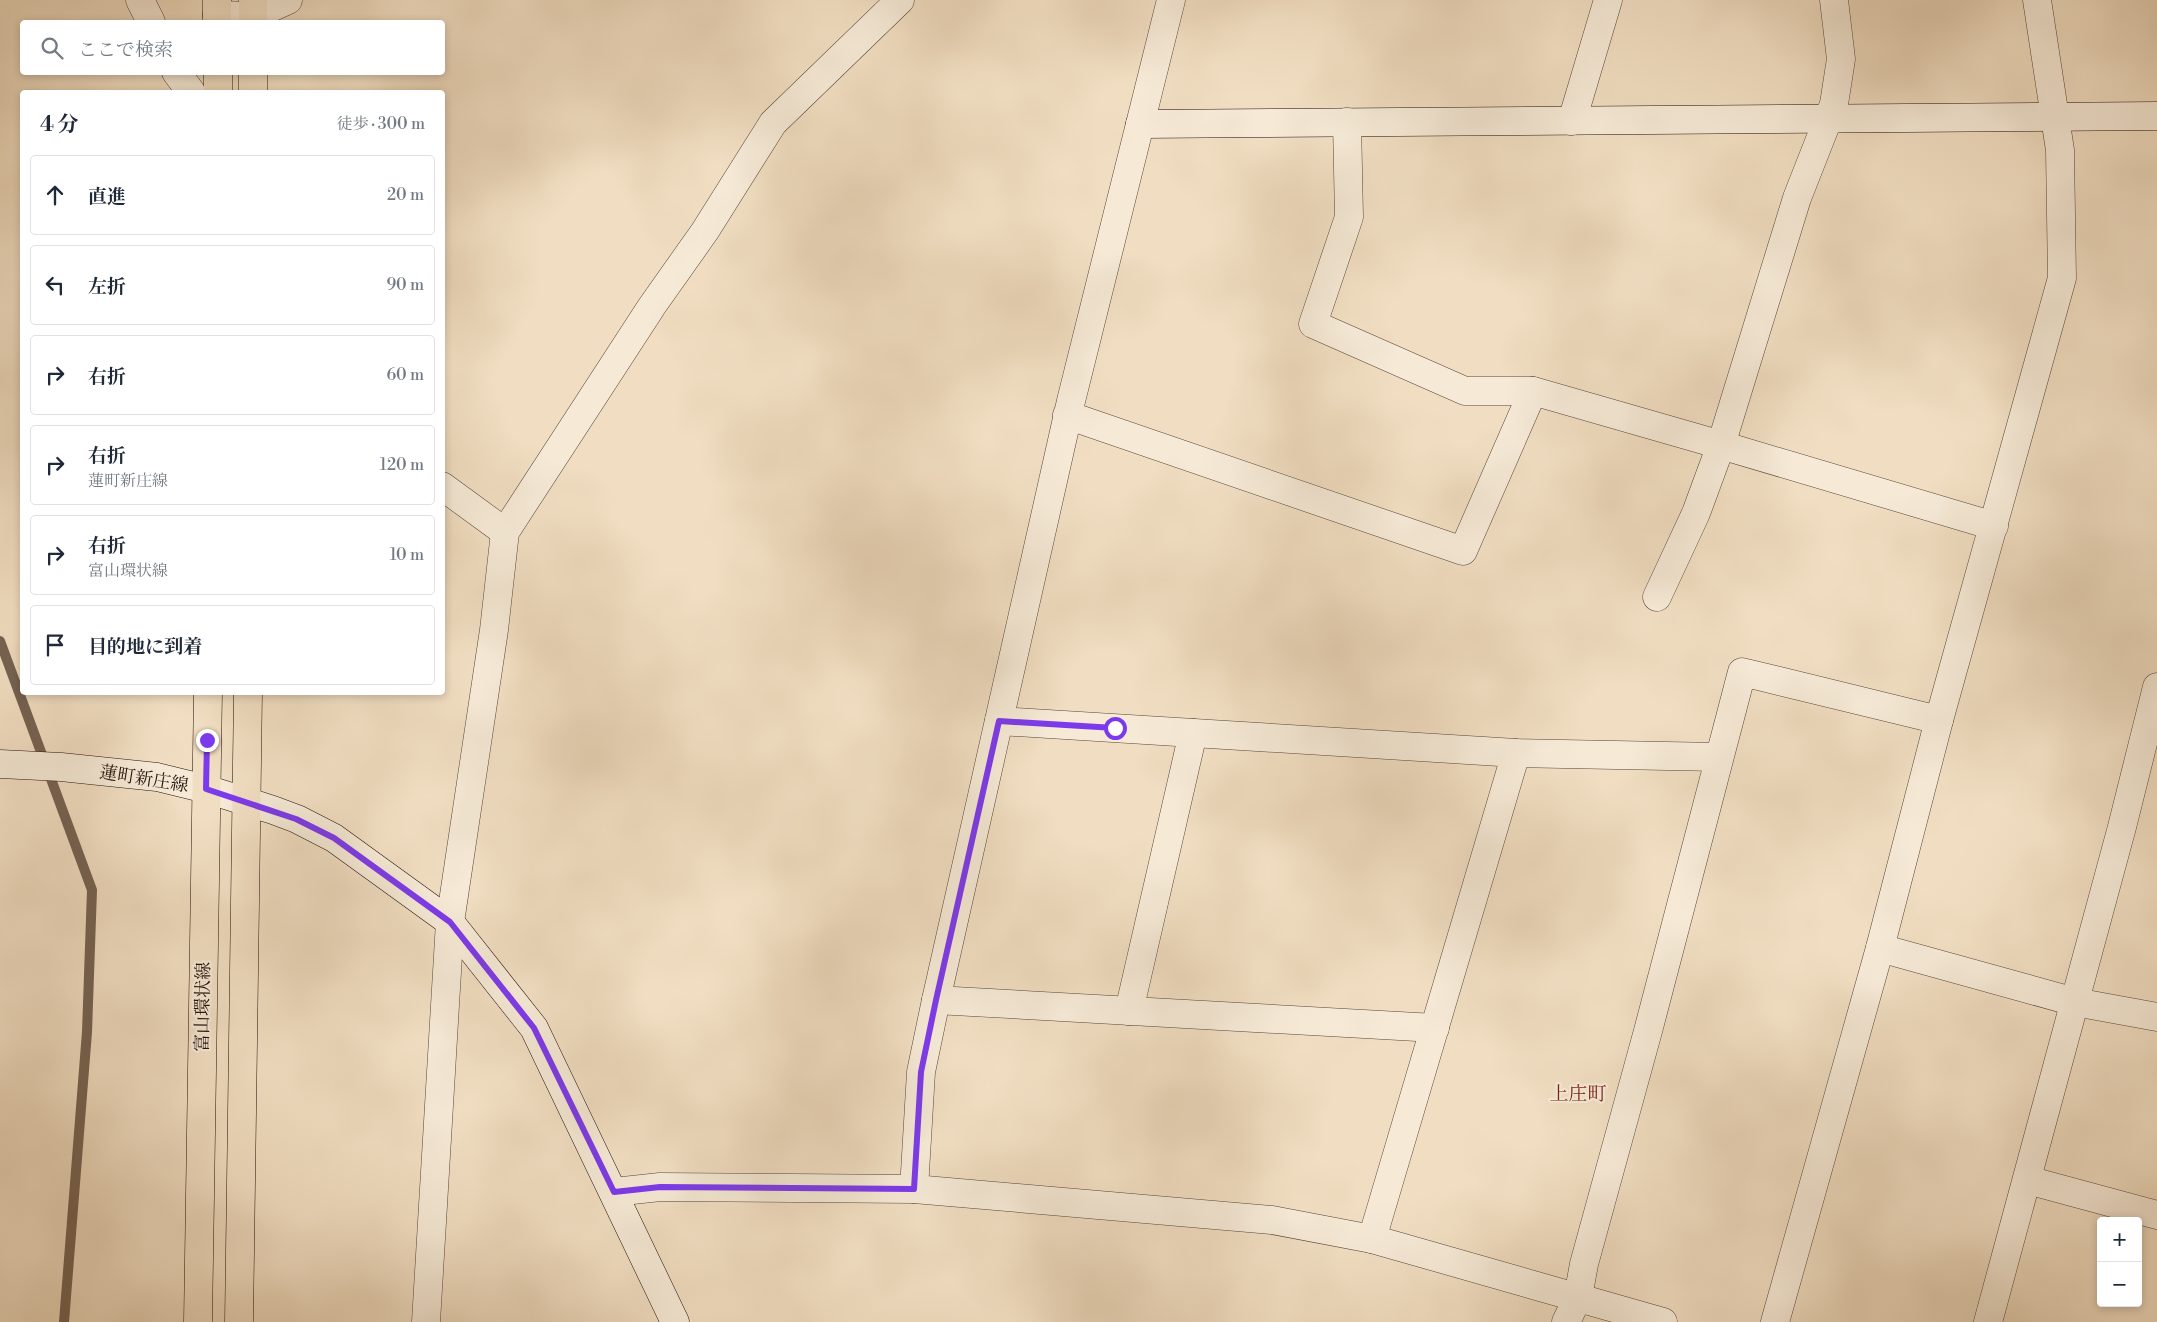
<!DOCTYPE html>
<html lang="ja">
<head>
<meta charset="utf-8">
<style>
	body { margin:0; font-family:"Libre Bodoni","Noto Serif JP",serif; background:#f6f6f7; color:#1f2937 }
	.controls { position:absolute; right:15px; bottom:15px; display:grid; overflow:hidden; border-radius:5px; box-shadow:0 2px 8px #0003 }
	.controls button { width:45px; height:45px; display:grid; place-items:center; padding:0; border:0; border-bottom:1px solid #e0e1e3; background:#fff; color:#1f2937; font:25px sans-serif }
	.stop { position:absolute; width:15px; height:15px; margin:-11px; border:4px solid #7c3aed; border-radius:50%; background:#fff }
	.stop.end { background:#7c3aed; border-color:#fff; box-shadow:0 1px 5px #0008 }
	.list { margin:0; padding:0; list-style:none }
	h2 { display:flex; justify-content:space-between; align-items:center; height:65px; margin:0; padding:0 20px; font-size:21px }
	h2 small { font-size:16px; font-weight:400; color:#747a83 }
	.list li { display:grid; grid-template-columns:32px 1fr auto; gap:15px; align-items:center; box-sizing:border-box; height:80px; margin:0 10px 10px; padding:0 10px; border:1px solid #e0e1e3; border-radius:5px }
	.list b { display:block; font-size:19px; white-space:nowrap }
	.list p { margin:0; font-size:16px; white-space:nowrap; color:#747a83 }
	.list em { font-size:16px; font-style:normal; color:#747a83 }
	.icon { flex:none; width:28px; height:28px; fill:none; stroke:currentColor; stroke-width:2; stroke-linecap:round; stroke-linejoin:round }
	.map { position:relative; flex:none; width:2157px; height:1322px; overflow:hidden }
	.search { position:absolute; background:#fff; box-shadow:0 2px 8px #0003; left:20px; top:20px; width:425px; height:55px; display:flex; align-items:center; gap:12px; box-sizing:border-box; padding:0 18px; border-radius:5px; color:#747a83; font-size:19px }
	.panel { position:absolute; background:#fff; box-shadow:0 2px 8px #0003; left:20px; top:90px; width:425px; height:605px; border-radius:5px }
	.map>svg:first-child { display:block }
</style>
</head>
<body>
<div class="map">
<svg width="2157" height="1322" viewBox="0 0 2157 1322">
	<rect width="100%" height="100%" fill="#f1dec2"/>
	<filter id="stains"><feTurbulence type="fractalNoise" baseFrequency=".004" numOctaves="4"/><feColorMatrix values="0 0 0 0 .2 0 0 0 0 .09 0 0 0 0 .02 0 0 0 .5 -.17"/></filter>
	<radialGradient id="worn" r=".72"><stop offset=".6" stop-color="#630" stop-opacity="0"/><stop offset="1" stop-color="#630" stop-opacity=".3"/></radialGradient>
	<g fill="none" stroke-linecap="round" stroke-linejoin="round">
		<polyline stroke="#756353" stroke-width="10" points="0,641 92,890 87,1032 64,1322"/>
		<defs>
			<g id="street">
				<polyline points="140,0 151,22"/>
				<polyline points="1834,0 1841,59 1834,104 1797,198 1721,445 1994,526"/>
				<polyline points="217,15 253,16 288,0"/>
				<polyline points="176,72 191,92"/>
				<polyline points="1572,121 1608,0"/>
				<polyline points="1347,122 1349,217 1313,324 1465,391 1533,391 1721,445 1696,513 1657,597"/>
				<polyline points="1067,415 1463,551 1533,391"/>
				<polyline points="442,486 505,532"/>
				<polyline points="999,721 1516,753 1719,757"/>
				<polyline points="1880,948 2075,1002 2157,1017"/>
				<polyline points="936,1000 1435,1028"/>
				<polyline points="1129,1011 1193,733"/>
				<polyline points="2027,1180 2157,1215"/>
				<polyline points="914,1189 921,1072 936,1000 1071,401 1171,0"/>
				<polyline points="614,1192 660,1187 914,1189 1272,1220 1372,1239 1663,1322"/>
				<polyline points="1372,1239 1516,753"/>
				<polyline points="426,1322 450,922 494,630 505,532 652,306 705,231 773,123 900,0"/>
				<polyline points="1566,1322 1578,1297 1584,1264 1648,1031 1742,672 1939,720"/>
				<polyline points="1775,1322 1880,948 1939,720 2062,278 2060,150 2037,0"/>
				<polyline points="1988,1322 2122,827 2157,687"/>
			</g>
			<g id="secondary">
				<polyline points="1140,124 2157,116"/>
				<polyline points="0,764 61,767 157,777 206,789 273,810 297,819 334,838 450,922 534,1028 675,1322"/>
			</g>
			<g id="primary">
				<polyline points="217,0 217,22"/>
				<polyline points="253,22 253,0"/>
				<polyline points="218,72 218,92"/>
				<polyline points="253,72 253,92"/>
				<polyline points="198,1322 208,692"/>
				<polyline points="239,1322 248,692"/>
			</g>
		</defs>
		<use href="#street" stroke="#574538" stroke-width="29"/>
		<use href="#secondary" stroke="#24120a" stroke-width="29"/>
		<use href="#primary" stroke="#24120a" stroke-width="29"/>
		<use href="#street" stroke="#f6ead7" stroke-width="28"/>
		<use href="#secondary" stroke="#f6ead7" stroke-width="28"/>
		<use href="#primary" stroke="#f1dec2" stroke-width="28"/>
	</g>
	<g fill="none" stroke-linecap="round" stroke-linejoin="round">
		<polyline stroke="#7c3aed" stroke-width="6" points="207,740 206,789 296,819 334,838 450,922 534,1028 614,1192 660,1187 914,1189 921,1072 936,1000 999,721 1115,728"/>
	</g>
	<g text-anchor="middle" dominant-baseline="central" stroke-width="4.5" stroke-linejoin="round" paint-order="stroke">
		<g font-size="18" fill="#24120a" stroke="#f6ead7">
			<text transform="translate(144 779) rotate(9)">蓮町新庄線</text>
			<text transform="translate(203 1007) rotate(-89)">富山環状線</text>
		</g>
		<g font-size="19" fill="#7a1f14" stroke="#f6ead7">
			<text x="1578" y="1094">上庄町</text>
		</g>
	</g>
	<rect width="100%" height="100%" filter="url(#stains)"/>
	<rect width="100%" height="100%" fill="url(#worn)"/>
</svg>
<div class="controls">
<button>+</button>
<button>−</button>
</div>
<div class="stop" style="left:1115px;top:728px"></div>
<div class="stop end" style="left:207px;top:740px"></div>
<div class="search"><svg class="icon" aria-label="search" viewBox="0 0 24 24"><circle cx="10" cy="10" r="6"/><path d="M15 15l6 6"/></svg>ここで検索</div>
<section class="panel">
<h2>4 分<small>徒歩 · 300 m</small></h2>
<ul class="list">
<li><svg class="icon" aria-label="ahead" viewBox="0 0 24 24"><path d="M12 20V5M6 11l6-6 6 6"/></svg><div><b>直進</b></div><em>20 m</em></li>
<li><svg class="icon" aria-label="left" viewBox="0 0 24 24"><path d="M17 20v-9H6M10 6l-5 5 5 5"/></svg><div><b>左折</b></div><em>90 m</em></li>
<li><svg class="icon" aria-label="right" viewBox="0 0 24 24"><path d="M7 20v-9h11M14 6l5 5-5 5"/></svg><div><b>右折</b></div><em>60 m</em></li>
<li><svg class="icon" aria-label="right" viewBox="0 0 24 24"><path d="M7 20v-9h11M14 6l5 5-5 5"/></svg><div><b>右折</b><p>蓮町新庄線</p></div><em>120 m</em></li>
<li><svg class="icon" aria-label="right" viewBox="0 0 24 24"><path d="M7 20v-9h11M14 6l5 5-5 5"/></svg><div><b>右折</b><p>富山環状線</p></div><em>10 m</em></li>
<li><svg class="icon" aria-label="arrive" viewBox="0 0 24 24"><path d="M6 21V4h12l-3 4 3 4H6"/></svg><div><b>目的地に到着</b></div></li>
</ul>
</section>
</div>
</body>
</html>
